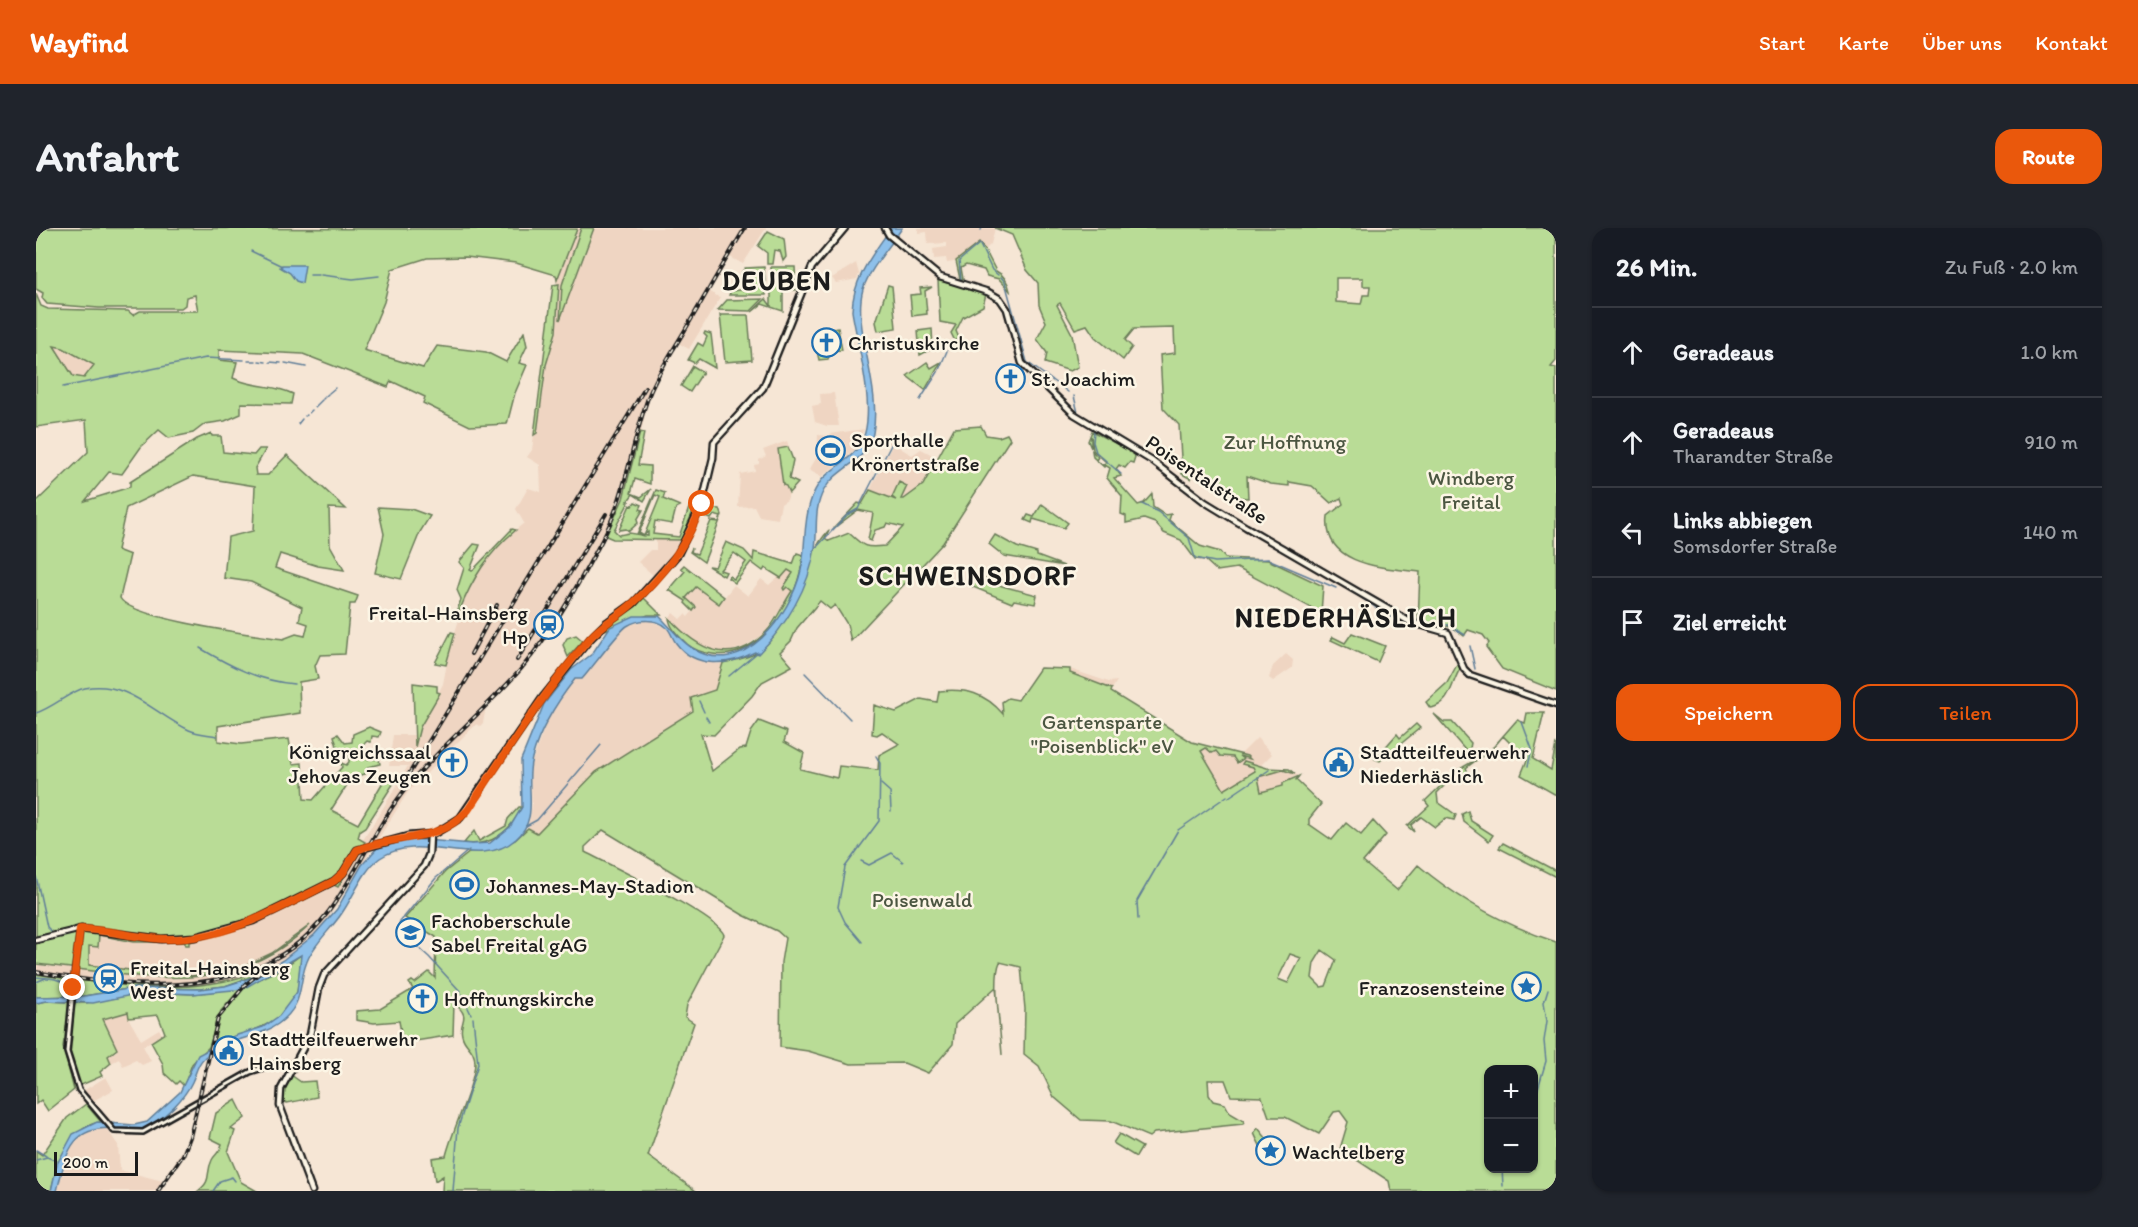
<!DOCTYPE html>
<html lang="de">
<head>
<meta charset="utf-8">
<style>
	body { margin:0; font-family:Itim,sans-serif; background:#20242c; color:#f1f3f6 }
	.controls { position:absolute; right:18px; bottom:18px; display:grid; overflow:hidden; border-radius:12px; box-shadow:0 2px 4px #0004 }
	.controls button { width:54px; height:54px; display:grid; place-items:center; padding:0; border:0; border-bottom:2px solid #363941; background:#171b24; color:#f1f3f6; font:30px sans-serif }
	.scale { position:absolute; left:18px; bottom:15px; width:84px; box-sizing:border-box; padding-left:6px; border:3px solid #1c1c1c; border-top:0; font-size:16px; line-height:21px; white-space:nowrap; color:#1c1c1c; -webkit-text-stroke:4px #fcf5e5; paint-order:stroke }
	.stop { position:absolute; width:18px; height:18px; margin:-14px; border:4px solid #ea580c; border-radius:50%; background:#fff }
	.stop.end { background:#ea580c; border-color:#fff; box-shadow:0 2px 6px #0008 }
	.list { margin:0; padding:0; list-style:none }
	h2 { display:flex; justify-content:space-between; align-items:center; height:78px; margin:0; padding:0 24px; font-size:26px }
	h2 small { font-size:20px; font-weight:400; color:#9ea1a6 }
	.list li { display:grid; grid-template-columns:39px 1fr auto; gap:18px; align-items:center; box-sizing:border-box; height:90px; padding:0 24px; border-top:2px solid #363941 }
	.list b { display:block; font-size:22px; white-space:nowrap }
	.list p { margin:0; font-size:20px; white-space:nowrap; color:#9ea1a6 }
	.list em { font-size:20px; font-style:normal; color:#9ea1a6 }
	.actions { display:flex; gap:12px; padding:18px 24px }
	.actions a { flex:1; padding:14px 0; border:2px solid #ea580c; border-radius:18px; text-align:center; font-size:21px; color:#ea580c }
	.actions .main { background:#ea580c; color:#fff }
	.icon { flex:none; width:33px; height:33px; fill:none; stroke:currentColor; stroke-width:2; stroke-linecap:round; stroke-linejoin:round }
	.map { position:relative; flex:none; width:1520px; height:963px; overflow:hidden; border-radius:18px }
	header { display:flex; align-items:center; gap:36px; box-sizing:border-box; height:84px; padding:0 30px; background:#ea580c; color:#fff }
	header strong { font-size:28px }
	nav { display:flex; gap:33px; margin-inline-start:auto; font-size:21px }
	.intro { display:flex; align-items:center; justify-content:space-between; box-sizing:border-box; height:144px; padding:0 36px }
	h1 { margin:0; font-size:42px }
	.button { padding:15px 27px; border-radius:18px; background:#ea580c; color:#fff; font-size:21px; font-weight:700 }
	main { display:flex; gap:36px; padding:0 36px }
	aside { flex:1; background:#171b24; border-radius:18px; box-shadow:0 2px 4px #0004 }
	.map>svg:first-child { display:block }
</style>
</head>
<body>
<header>
<strong>Wayfind</strong>
<nav><a>Start</a><a>Karte</a><a>Über uns</a><a>Kontakt</a></nav>
</header>
<div class="intro"><h1>Anfahrt</h1><a class="button">Route</a></div>
<main>
<div class="map">
<svg width="1520" height="963" viewBox="0 0 1520 963">
	<rect width="100%" height="100%" fill="#f6e6d5"/>
	<filter id="ink" filterUnits="userSpaceOnUse"><feTurbulence type="fractalNoise" baseFrequency=".0167" numOctaves="2"/><feDisplacementMap in="SourceGraphic" scale="12" xChannelSelector="R" yChannelSelector="G"/><feConvolveMatrix kernelMatrix="1 2 1 2 8 2 1 2 1" color-interpolation-filters="sRGB"/></filter>
	<g filter="url(#ink)">
		<g fill="#efd5c2">
			<polygon points="536,0 730,0 707,36 694,29 673,63 684,70 679,78 653,121 642,115 626,142 612,173 597,239 576,298 498,427 450,479 447,495 444,498 441,496 432,504 372,564 289,695 268,717 232,742 220,748 217,745 183,755 161,758 61,754 0,746 0,737 139,751 182,747 204,742 235,728 274,696 236,725 220,734 202,741 200,737 155,748 52,737 53,718 63,707 74,711 149,714 153,716 152,714 215,697 298,657 302,659 329,614 327,612 362,556 366,553 364,551 372,538 353,538 357,507 378,507 379,509 407,456 414,419 425,386 423,384 441,346 462,316 488,295 480,281 492,260 505,264 504,237 491,229 496,222 517,57 521,56 520,47 540,1"/>
			<polygon points="882,0 959,0 955,16 949,22 947,20 924,33 911,35 910,30 898,31 897,21 911,19 911,15 892,16 891,4 883,5"/>
			<polygon points="820,35 823,46 821,51 800,55 796,50"/>
			<polygon points="17,118 27,120 58,137 48,150 37,148"/>
			<polygon points="798,165 803,198 791,198 779,194 776,178 785,176 784,166"/>
			<polygon points="828,201 820,221 785,249 773,242 781,229 782,207 794,208 794,206"/>
			<polygon points="842,207 876,227 885,221 902,230 887,257 868,271 856,272 834,262 856,218"/>
			<polygon points="751,213 757,232 753,251 762,255 753,265 751,272 745,276 742,291 723,288 718,278 702,279 704,246 719,243 718,237 723,236 723,232 730,228 727,222"/>
			<polygon points="620,312 645,312 638,326 618,348 602,334 614,322 620,322"/>
			<polygon points="752,341 757,345 751,359 756,363 729,405 708,419 692,424 673,422 650,410 633,390 637,385 644,391 649,386 652,389 660,379 649,371 660,359 683,376 698,357 712,368 725,351 733,357 743,348 745,349"/>
			<polygon points="612,392 632,400 640,415 681,436 687,435 680,462 656,475 657,483 560,544 501,605 492,600 496,578 494,539 512,490 539,451 546,451 590,398"/>
			<polygon points="1250,426 1257,432 1256,440 1237,453 1233,450 1237,438"/>
			<polygon points="1034,441 1073,454 1081,453 1076,461 1033,445"/>
			<polygon points="1221,510 1236,526 1224,538 1209,533 1221,538 1219,543 1188,562 1165,523 1169,520 1189,528 1207,531 1203,528"/>
			<polygon points="1247,542 1262,547 1247,555 1248,558 1225,565 1222,549"/>
			<polygon points="92,784 94,793 105,812 123,801 126,806 107,818 115,833 106,837 100,832 87,838 83,831 75,835 72,828 81,823 66,790"/>
			<polygon points="172,826 174,827 155,912 123,963 21,963 36,917 48,905 64,899 70,900 82,917 84,942 127,953 152,913"/>
			<polygon points="70,849 77,862 55,874 47,863"/>
		</g>
		<g fill="#b9dc96" stroke="#6a7c59" stroke-width="1.5" fill-rule="evenodd">
			<path d="M0 0 541 1 521 52 520 47 480 35 430 29 391 30 356 41 348 74 328 122 387 140 401 118 450 124 470 134 488 104 491 118 483 135 491 137 479 165 471 196 434 198 387 175 389 169 355 153 352 159 267 126 183 122V132L201 134 197 150C217 160 238 156 257 166L255 176 205 175V186L189 193 169 196 157 205 133 210 123 202 105 219 86 246 73 244 49 273 94 259V254L161 211 175 205 176 208H185L187 224 218 227 223 221H230L219 240 220 247H232L251 227 310 281 293 280 294 317 308 342 282 338 244 326 239 340 322 368 319 376H314L309 426 284 427 279 438 282 451 263 454 264 485 182 498V513L205 516 253 511 257 536 266 535 268 571 277 572 306 539 305 535 310 537 313 534V526L303 525 298 508 302 506 309 515 316 514 317 506 333 499 345 504 343 509 336 508 335 514 331 513 327 517V525L331 531H343L344 536 332 539 329 546 316 549 295 582 322 596 347 554 361 550 329 600 324 603 322 610 329 614 302 659 298 657 215 697 153 714V717H149V714H97L63 707 62 719 53 718V737L102 743 142 746 150 744 155 748 200 737 202 741 236 725 274 697C193 775 100 746 0 736V274L52 224 50 192 0 199V66L5 78 12 81 92 83 97 87 104 83H162L159 67 150 69 149 77 145 80H63L11 76 6 70 7 65 0 61ZM18 118 27 120 58 137 48 150 37 148ZM157 248 219 258 217 303 192 309 188 350 215 354 266 379 263 393 272 396 269 408 260 406 247 411C220 407 94 391 84 370L94 327 81 322 90 280Z"/>
			<polygon points="545,0 558,0 524,92 526,57"/>
			<path d="M959 0H1520V133L1515 139 1520 140V463L1466 441 1450 419 1453 415 1447 407 1432 402 1428 408 1416 399 1382 394 1384 344C1349 340 1286 338 1292 288L1307 276 1305 270 1295 275 1276 258 1253 254V258L1235 256 1211 248 1212 270 1197 269V266L1188 265V260H1179L1178 251 1155 240V251L1146 246 1143 197 1127 180 1124 127 1139 125 1138 100 1098 101 1089 112 1096 119 1087 132 1059 109 1051 97 1039 101 1024 75 1021 77 1036 106 1042 139 1034 143 1009 135 1011 125 1001 111 1010 94 1003 77 1002 55 991 42 976 7ZM1300 50H1327V58H1334L1333 67H1327L1325 76 1300 74Z"/>
			<polygon points="732,3 748,11 750,29 747,33 744,23 738,22 736,36 731,36 731,25 722,18"/>
			<path d="M943 15 949 22 960 43C968 47 972 53 974 63L963 51 951 48 948 42 930 37 925 40 927 51H924L920 33Z"/>
			<polygon points="728,39 730,67 693,67 695,63 715,61 716,48 706,44 709,40"/>
			<polygon points="735,39 759,39 760,62 747,61 747,83 726,76 716,84 730,71 735,78"/>
			<polygon points="902,52 950,66 947,78 927,89 920,103 923,110 919,113 915,105 920,97 904,94"/>
			<polygon points="523,56 520,104 510,137 501,205 498,207 517,57"/>
			<polygon points="852,57 856,58 860,100 842,103 840,94"/>
			<polygon points="896,59 889,63 891,86 876,88 874,67 885,66 884,60"/>
			<polygon points="727,71 715,83 682,82 691,72"/>
			<polygon points="684,87 712,87 716,132 689,134"/>
			<polygon points="802,100 806,122 795,123 792,131 783,132 778,110 784,108 786,102"/>
			<polygon points="896,101 897,120 884,127 882,103"/>
			<polygon points="669,104 675,106 679,140 663,131 659,135 652,132 662,115 667,118 671,109 668,106"/>
			<polygon points="891,134 895,140 905,134 889,162 871,148"/>
			<polygon points="657,138 667,144 654,164 645,158"/>
			<path d="M945 198 950 207 963 209 971 206 974 211 907 315 815 413 811 396 799 377 794 381 784 373 761 400 755 413 744 424 756 438 726 454 716 468 678 507 665 506 676 543 704 521 710 520 715 504 723 493 751 504 748 514 768 525 764 541 801 550 803 538 842 542 843 527 863 516 846 504 841 507 836 506 838 477 860 484 885 471 901 474 903 463C930 460 949 465 967 486L966 474 972 470 982 472 1004 440 1034 441V445L1076 461 1075 464 1156 514 1211 528 1214 531 1203 528 1207 531 1201 535 1197 529 1184 528 1180 523 1176 525 1170 520 1165 523 1188 562 1219 543 1217 539 1206 536 1208 533 1231 540 1253 541 1259 546 1247 542 1222 549 1225 564 1247 558V555L1263 548 1260 552 1285 576 1273 591V596L1296 612 1310 595 1325 607 1337 593 1350 607 1327 634 1361 662 1382 637C1423 672 1469 697 1520 714V963H1355L1353 953 1304 921 1312 894 1304 883 1298 884 1283 906 1249 889H1233L1226 869 1195 868 1189 852H1172L1173 867 1177 873 1189 876 1194 885 1208 893 1207 896 1118 905 1113 909 1075 893 1045 892 1018 869 1003 838 988 826 989 781 985 739 964 734C956 750 965 806 966 827L960 759 919 796 917 816 892 845 868 835 815 836 772 823 744 819 745 734 749 710 741 703 707 687 567 602 549 619V624C572 636 683 689 688 707L651 777 649 789 658 795 612 928 660 963H406L407 948 399 953 396 930 410 928C416 903 438 858 439 835 439 820 428 818 426 807 422 792 437 791 418 775L417 807 367 815 363 793 338 795 320 792V783L344 781 377 761 373 755 376 753 379 755 393 744 399 750 400 709 369 690 409 644 434 624 453 623 479 612 492 600 501 605 560 544 657 483 655 470 679 462 687 435C699 432 717 429 726 421 758 394 763 334 793 302L789 310 793 313 813 305C828 319 828 320 849 318L867 299 851 295 849 299 839 302 835 313 832 312 837 285 822 282 798 300 822 275 826 276 834 262 860 272 856 269 863 254 871 258 865 271H868L887 257 918 200ZM1286 722 1300 732 1290 758 1285 759 1276 750 1278 735ZM1254 726 1265 730 1252 755 1242 751ZM1452 842H1498V940H1452Z"/>
			<polygon points="1056,203 1098,225 1099,229 1097,235 1094,234 1089,240 1083,237 1080,241 1085,248 1078,250 1102,277 1108,275 1116,266 1117,279 1129,287 1135,286 1133,292 1164,318 1184,324 1189,330 1232,332 1287,358 1285,385 1201,340 1181,343 1169,332 1159,331 1145,312 1128,305 1119,295 1108,291 1090,295 1090,288 1085,286 1086,268 1071,250 1074,240 1069,237 1068,239 1057,229 1056,223 1062,229 1060,232 1067,237 1070,234 1057,222 1055,208 1055,220 1052,213"/>
			<path d="M604 204 608 205 602 237 614 238V256L599 251 595 265 605 269 615 261 608 273 597 266 591 274H593L578 302 583 307 593 305 612 308V304L607 308 601 306 620 262 629 265 627 271 644 278 640 280 636 296 619 293 617 306 643 309 655 274 660 276 645 312 577 311 570 308 587 271ZM619 267 624 269 608 308 603 305Z"/>
			<polygon points="752,219 757,232 753,251 762,255 753,265 750,258 747,257 742,221"/>
			<polygon points="599,274 606,277 604,281 607,282 601,292 602,295 593,303 590,301 583,302 594,277 596,278"/>
			<polygon points="1006,276 1032,295 1028,300 997,291 996,295 989,292 992,287 998,289"/>
			<polygon points="342,279 375,281 394,288 384,304 365,351 339,345 348,306"/>
			<polygon points="672,280 684,281 686,287 668,334 654,324 656,320 655,324 661,326 675,293 683,294 685,289 678,287 675,291 670,289 674,284"/>
			<path d="M476 301 480 302C452 325 436 351 423 384L424 387 420 386 425 371 421 362 428 340 423 334 438 316 444 317 434 342 436 343Z"/>
			<polygon points="959,307 981,319 1001,325 1001,328 1028,338 968,328 953,316"/>
			<path d="M690 314 708 322 717 332 718 324 757 336 761 325 767 327C763 372 727 433 677 426 667 425 658 422 651 416 644 409 634 401 633 390 662 422 695 440 730 404 740 394 747 376 756 363L751 359 748 362 747 360 757 345 752 342 745 350 729 340 727 343 715 334 699 355 692 350 693 348 698 351 710 334 698 325 684 342 690 344 688 348 672 338 679 339Z"/>
			<polygon points="648,337 688,369 683,376 660,359 650,370 660,379 657,383 649,375 650,373 633,362 649,343 645,340"/>
			<polygon points="939,346 966,358 1001,367 999,376 978,372 976,375 932,357"/>
			<polygon points="608,370 625,387 612,387 566,403"/>
			<polygon points="415,404 419,405 410,437 399,435"/>
			<polygon points="1316,405 1349,418 1342,434 1295,412 1297,409 1309,415"/>
			<polygon points="540,407 547,413 532,429 527,417 531,410"/>
			<path d="M1422 435 1424 441C1415 455 1415 477 1394 480L1390 474 1411 455Z"/>
			<polygon points="377,455 401,458 401,464 404,465 384,499 379,519"/>
			<path d="M1491 485H1508L1497 531 1515 542 1520 516V567L1485 547 1491 532 1467 508C1455 524 1445 528 1430 540L1435 550 1428 551 1422 544 1401 565 1402 574 1420 587 1418 592 1410 590 1399 599 1385 589 1375 597 1378 604 1371 598 1393 578 1389 573 1420 543 1453 524 1481 492 1489 495Z"/>
			<polygon points="1398,486 1408,494 1416,494 1435,515 1434,520 1430,523"/>
			<polygon points="1380,496 1384,500 1344,533 1339,531 1361,506 1364,510"/>
			<path d="M483 579H486C474 604 456 619 428 615L438 603 443 613 470 598 472 591Z"/>
			<polygon points="1432,583 1435,593 1457,607 1453,613 1428,594 1426,586"/>
			<polygon points="1467,615 1520,643 1520,649 1463,620"/>
			<path d="M266 726C263 738 264 752 261 764 251 798 203 806 176 818L184 789 209 758 247 740Z"/>
			<path d="M217 745V748L189 758 164 761 98 760 48 768 0 769V746C70 756 149 770 217 745Z"/>
			<polygon points="205,760 185,783 173,819 156,836 148,858 143,853 140,856 128,845 127,836 115,814 129,805 122,787 93,790 92,784 67,791 81,821 72,828 75,835 64,844 66,848 43,858 33,822 35,813 28,812 27,819 38,862 12,883 5,872 0,876 0,775 11,773 49,775 110,764 156,766"/>
			<polygon points="255,847 265,854 279,853 281,869 251,875 247,873 246,864"/>
			<path d="M200 872 209 890 195 901 199 903 192 924 205 954 221 963H162C177 952 169 946 176 932 180 925 184 925 186 916L174 910 180 885Z"/>
			<path d="M50 876 65 894C34 898 21 936 15 963H0V923L6 927 31 890Z"/>
			<path d="M1222 900 1235 916 1241 919 1245 934C1231 935 1223 916 1218 905Z"/>
			<polygon points="1083,906 1106,919 1100,929 1077,915"/>
		</g>
		<g fill="#8ec0ea" stroke="#607e98" stroke-width="1.5">
			<path d="M855 0H866C854 19 834 40 827 61 816 100 846 158 837 205 832 234 801 239 788 262 777 282 782 299 779 320 773 360 750 398 722 426L719 424C693 438 659 441 640 415 636 410 635 403 630 399 620 390 602 391 591 398 583 403 555 441 546 451H539C520 475 504 501 496 530 488 559 505 589 480 611 443 644 384 602 344 630 327 642 318 668 306 685 296 700 281 713 273 729 260 754 272 774 242 796 220 812 187 810 168 830 161 836 160 846 156 854 148 871 131 887 116 897 106 903 96 903 85 901 36 895 31 922 21 963H15L21 936 37 906 61 894 98 897 111 894 144 864 162 827 198 808 227 799 243 788 261 764 265 727 207 761 156 766 110 764 57 775 11 773 0 775V769L48 768 98 760 164 761 189 758 220 748 247 732 278 707 301 681 326 637 342 619 379 611 436 616 454 615 474 599 486 579 485 532 508 476 535 442 556 426 574 399 598 388H623C634 398 643 412 656 420 707 453 755 386 765 342 770 320 767 297 774 275 784 241 803 243 821 221 845 193 821 117 816 83 817 50 837 26 855 0Z"/>
			<polygon points="246,37 269,37 266,55 260,53 254,45 244,39"/>
		</g>
		<g fill="none" stroke-linecap="round" stroke-linejoin="round">
			<g stroke="#607e98" stroke-width="1.5">
				<polyline points="945,2 946,0"/>
				<polyline points="944,17 956,42 962,47"/>
				<polyline points="215,23 246,38"/>
				<polyline points="274,47 283,47"/>
				<polyline points="285,47 317,51 343,48"/>
				<polyline points="965,49 969,54 991,134 1032,164"/>
				<polyline points="925,52 923,33 943,16"/>
				<polyline points="212,133 220,133"/>
				<polyline points="223,133 230,134"/>
				<polyline points="234,134 245,135"/>
				<polyline points="249,135 270,139"/>
				<polyline points="27,159 170,130 208,132"/>
				<polyline points="293,165 299,160"/>
				<polyline points="1038,168 1042,185 1048,189"/>
				<polyline points="287,171 292,166"/>
				<polyline points="884,172 902,144 911,123"/>
				<polyline points="279,179 286,172"/>
				<polyline points="273,185 276,182"/>
				<polyline points="269,188 271,187"/>
				<polyline points="262,196 266,191"/>
				<polyline points="1058,203 1057,214 1060,224 1085,246"/>
				<polyline points="1106,276 1122,284 1153,310 1159,330 1179,334 1232,331 1300,360"/>
				<polyline points="777,323 811,287 822,281 856,215"/>
				<polyline points="1324,369 1369,399 1379,399"/>
				<polyline points="1388,395 1413,397 1429,407"/>
				<polyline points="1434,418 1439,441"/>
				<path d="M164 420C194 438 223 453 258 456"/>
				<polyline points="769,445 814,491"/>
				<polyline points="693,448 722,424"/>
				<polyline points="1450,450 1462,454"/>
				<polyline points="1487,462 1520,475"/>
				<polyline points="663,473 668,484"/>
				<path d="M0 485C17 480 34 463 49 460 92 452 118 486 153 502 162 506 172 506 181 508"/>
				<polyline points="670,489 673,494"/>
				<polyline points="1486,494 1496,521 1492,538"/>
				<polyline points="845,556 854,564 855,583"/>
				<polyline points="1193,569 1233,542"/>
				<polyline points="490,598 501,592 565,517"/>
				<polyline points="433,622 400,650 364,694 362,701 393,729 424,763 435,786"/>
				<polyline points="825,633 833,637 856,625 867,634"/>
				<polyline points="0,648 11,699 15,703"/>
				<polyline points="1102,691 1101,673 1142,602 1191,568"/>
				<polyline points="826,714 809,694 802,679 809,639 843,593 844,535 840,528"/>
				<path d="M0 749C11 750 22 749 30 757L29 769"/>
				<polyline points="0,754 10,750"/>
				<polyline points="1498,874 1510,833 1508,813 1511,793 1508,774 1512,761"/>
				<polyline points="0,922 10,928"/>
				<polyline points="0,932 11,929 21,933"/>
				<polyline points="1466,940 1467,958"/>
				<polyline points="177,963 184,953 196,949 199,953"/>
				<polyline points="417,963 422,900 442,836 437,790"/>
			</g>
			<defs>
				<g id="minor">
					<polyline points="39,741 44,701"/>
					<polyline points="38,751 31,824 43,862 78,903 107,904 214,844 236,837 258,836"/>
				</g>
				<g id="major">
					<polyline points="849,0 853,7 904,49 952,64 964,71 971,81 986,135 1038,186 1116,233 1169,274 1210,299 1374,394 1412,405 1428,441 1434,447 1520,477"/>
					<polyline points="0,712 45,701 125,711 159,709 217,693 298,653 307,645 321,622 372,608 398,606 424,590 507,469 554,411 570,395 598,375 642,326 666,276 677,230 678,214 727,160 776,39 809,0"/>
					<polyline points="276,963 244,878 245,861 274,807 283,760 288,747 388,638 393,626 394,607"/>
				</g>
			</defs>
			<use href="#minor" stroke="#1c1c1c" stroke-width="8"/>
			<use href="#major" stroke="#1c1c1c" stroke-width="9"/>
			<use href="#minor" stroke="#fcf5e5" stroke-width="3"/>
			<use href="#major" stroke="#fcf5e5" stroke-width="4.5"/>
			<defs>
				<g id="rail">
					<polyline points="435,426 461,377"/>
					<polyline points="481,432 570,286"/>
					<polyline points="368,554 609,160"/>
					<path d="M0 744C101 761 224 776 293 683 322 644 340 597 371 559 406 517 449 482 485 441 517 403 543 355 566 312 591 266 595 215 613 167 622 144 636 124 649 102 669 68 688 34 709 0"/>
					<polyline points="122,963 147,927 154,909 182,790 210,756 224,745"/>
				</g>
			</defs>
			<use href="#rail" stroke="#1c1c1c" stroke-width="4"/>
			<use href="#rail" stroke="#fcf5e5" stroke-width="1.5" stroke-dasharray="4.5" stroke-linecap="butt"/>
			<defs>
				<polyline id="minor-bridge" points="38,751 39,741"/>
			</defs>
			<use href="#minor-bridge" stroke="#1c1c1c" stroke-width="8" stroke-linecap="butt"/>
			<use href="#minor-bridge" stroke="#fcf5e5" stroke-width="3"/>
		</g>
	</g>
	<g fill="none" stroke-linecap="round" stroke-linejoin="round" filter="url(#ink)">
		<path stroke="#ea580c" stroke-width="8" d="M37 760 44 701C73 701 102 711 131 711 191 712 246 679 298 653L307 645 321 622C361 605 401 617 432 582 471 523 508 464 554 410 566 396 582 389 596 376 628 348 652 316 666 276"/>
	</g>
	<defs>
		<symbol id="church-ring" viewBox="-11 -11 22 22"><circle r="9.5" fill="#fcf5e5" stroke="#1f6fb2" stroke-width="1.5"/><path d="M-1.2-6h2.4v3.5h3.3v2.4h-3.3V6h-2.4V-.1h-3.3v-2.4h3.3Z" fill="#1f6fb2"/></symbol>
		<symbol id="stadium-ring" viewBox="-11 -11 22 22"><circle r="9.5" fill="#fcf5e5" stroke="#1f6fb2" stroke-width="1.5"/><path d="M0-5a6.5 5 0 1 0 0 10a6.5 5 0 1 0 0-10ZM-3.5-1.8h7v3.6h-7Z" fill="#1f6fb2"/></symbol>
		<symbol id="station-ring" viewBox="-11 -11 22 22"><circle r="9.5" fill="#fcf5e5" stroke="#1f6fb2" stroke-width="1.5"/><path d="M-3-6H3Q5-6 5-4V2Q5 4 3 4L4.5 6H3L1.5 4h-3L-3 6H-4.5L-3 4Q-5 4-5 2V-4Q-5-6-3-6ZM-3.5-4v3h7v-3ZM-3.5 1v1.5H-2V1ZM2 1v1.5H3.5V1Z" fill="#1f6fb2"/></symbol>
		<symbol id="civic-ring" viewBox="-11 -11 22 22"><circle r="9.5" fill="#fcf5e5" stroke="#1f6fb2" stroke-width="1.5"/><path d="M-.6-6.5H3V-4.5H.6V-3L4-1V1h2V6H-6V1h2V-1L-.6-3ZM-1.2 2.5V6h2.4V2.5Z" fill="#1f6fb2"/></symbol>
		<symbol id="university-ring" viewBox="-11 -11 22 22"><circle r="9.5" fill="#fcf5e5" stroke="#1f6fb2" stroke-width="1.5"/><path d="M0-5L7-2L0 1L-7-2ZM-4 1L0 2.5L4 1V4Q0 6-4 4Z" fill="#1f6fb2"/></symbol>
		<symbol id="sight-ring" viewBox="-11 -11 22 22"><circle r="9.5" fill="#fcf5e5" stroke="#1f6fb2" stroke-width="1.5"/><path d="M0-6L1.8-2.2L6-1.7L2.9 1.2L3.7 5.4L0 3.3L-3.7 5.4L-2.9 1.2L-6-1.7L-1.8-2.2Z" fill="#1f6fb2"/></symbol>
	</defs>
	<g fill-rule="evenodd">
		<use href="#church-ring" x="774" y="98" width="33" height="33"/>
		<use href="#church-ring" x="958" y="134" width="33" height="33"/>
		<use href="#stadium-ring" x="778" y="206" width="33" height="33"/>
		<use href="#station-ring" x="496" y="380" width="33" height="33"/>
		<use href="#church-ring" x="400" y="518" width="33" height="33"/>
		<use href="#civic-ring" x="1286" y="518" width="33" height="33"/>
		<use href="#stadium-ring" x="412" y="640" width="33" height="33"/>
		<use href="#university-ring" x="358" y="688" width="33" height="33"/>
		<use href="#station-ring" x="56" y="734" width="33" height="33"/>
		<use href="#sight-ring" x="1474" y="742" width="33" height="33"/>
		<use href="#church-ring" x="370" y="754" width="33" height="33"/>
		<use href="#civic-ring" x="176" y="806" width="33" height="33"/>
		<use href="#sight-ring" x="1218" y="906" width="33" height="33"/>
	</g>
	<g text-anchor="middle" dominant-baseline="central" stroke-width="5" stroke-linejoin="round" paint-order="stroke">
		<g font-size="21" fill="#1c1c1c" stroke="#fcf5e5" text-anchor="start">
			<text x="812" y="114">Christuskirche</text>
			<text x="995" y="150">St. Joachim</text>
			<text x="815" y="211">Sporthalle<tspan x="815" dy="24">Krönertstraße</tspan></text>
			<text x="492" y="384" text-anchor="end">Freital-Hainsberg<tspan x="492" dy="24">Hp</tspan></text>
			<text x="395" y="523" text-anchor="end">Königreichssaal<tspan x="395" dy="24">Jehovas Zeugen</tspan></text>
			<text x="1324" y="523">Stadtteilfeuerwehr<tspan x="1324" dy="24">Niederhäslich</tspan></text>
			<text x="450" y="657">Johannes-May-Stadion</text>
			<text x="395" y="692">Fachoberschule<tspan x="395" dy="24">Sabel Freital gAG</tspan></text>
			<text x="94" y="739">Freital-Hainsberg<tspan x="94" dy="24">West</tspan></text>
			<text x="1469" y="759" text-anchor="end">Franzosensteine</text>
			<text x="408" y="770">Hoffnungskirche</text>
			<text x="213" y="810">Stadtteilfeuerwehr<tspan x="213" dy="24">Hainsberg</tspan></text>
			<text x="1256" y="923">Wachtelberg</text>
		</g>
		<g font-size="21" fill="#4b5641" stroke="#fcf5e5">
			<text x="1249" y="213">Zur Hoffnung</text>
			<text x="1435" y="249">Windberg<tspan x="1435" dy="24">Freital</tspan></text>
			<text x="1066" y="493">Gartensparte<tspan x="1066" dy="24">"Poisenblick" eV</tspan></text>
			<text x="886" y="671">Poisenwald</text>
		</g>
		<g font-size="21" fill="#1c1c1c" stroke="#fcf5e5">
			<text transform="translate(1171 251) rotate(34)">Poisentalstraße</text>
		</g>
		<g font-size="27" font-weight="bold" letter-spacing="1.5" fill="#1c1c1c" stroke="#fcf5e5">
			<text x="741" y="52">DEUBEN</text>
			<text x="932" y="347">SCHWEINSDORF</text>
			<text x="1310" y="389">NIEDERHÄSLICH</text>
		</g>
	</g>
</svg>
<div class="controls">
<button>+</button>
<button>−</button>
</div>
<div class="scale">200 m</div>
<div class="stop" style="left:666px;top:276px"></div>
<div class="stop end" style="left:37px;top:760px"></div>
</div>
<aside>
<h2>26 Min.<small>Zu Fuß · 2.0 km</small></h2>
<ul class="list">
<li><svg class="icon" aria-label="ahead" viewBox="0 0 24 24"><path d="M12 20V5M6 11l6-6 6 6"/></svg><div><b>Geradeaus</b></div><em>1.0 km</em></li>
<li><svg class="icon" aria-label="ahead" viewBox="0 0 24 24"><path d="M12 20V5M6 11l6-6 6 6"/></svg><div><b>Geradeaus</b><p>Tharandter Straße</p></div><em>910 m</em></li>
<li><svg class="icon" aria-label="left" viewBox="0 0 24 24"><path d="M17 20v-9H6M10 6l-5 5 5 5"/></svg><div><b>Links abbiegen</b><p>Somsdorfer Straße</p></div><em>140 m</em></li>
<li><svg class="icon" aria-label="arrive" viewBox="0 0 24 24"><path d="M6 21V4h12l-3 4 3 4H6"/></svg><div><b>Ziel erreicht</b></div></li>
</ul>
<div class="actions"><a class="main">Speichern</a><a>Teilen</a></div>
</aside>
</main>
</body>
</html>
